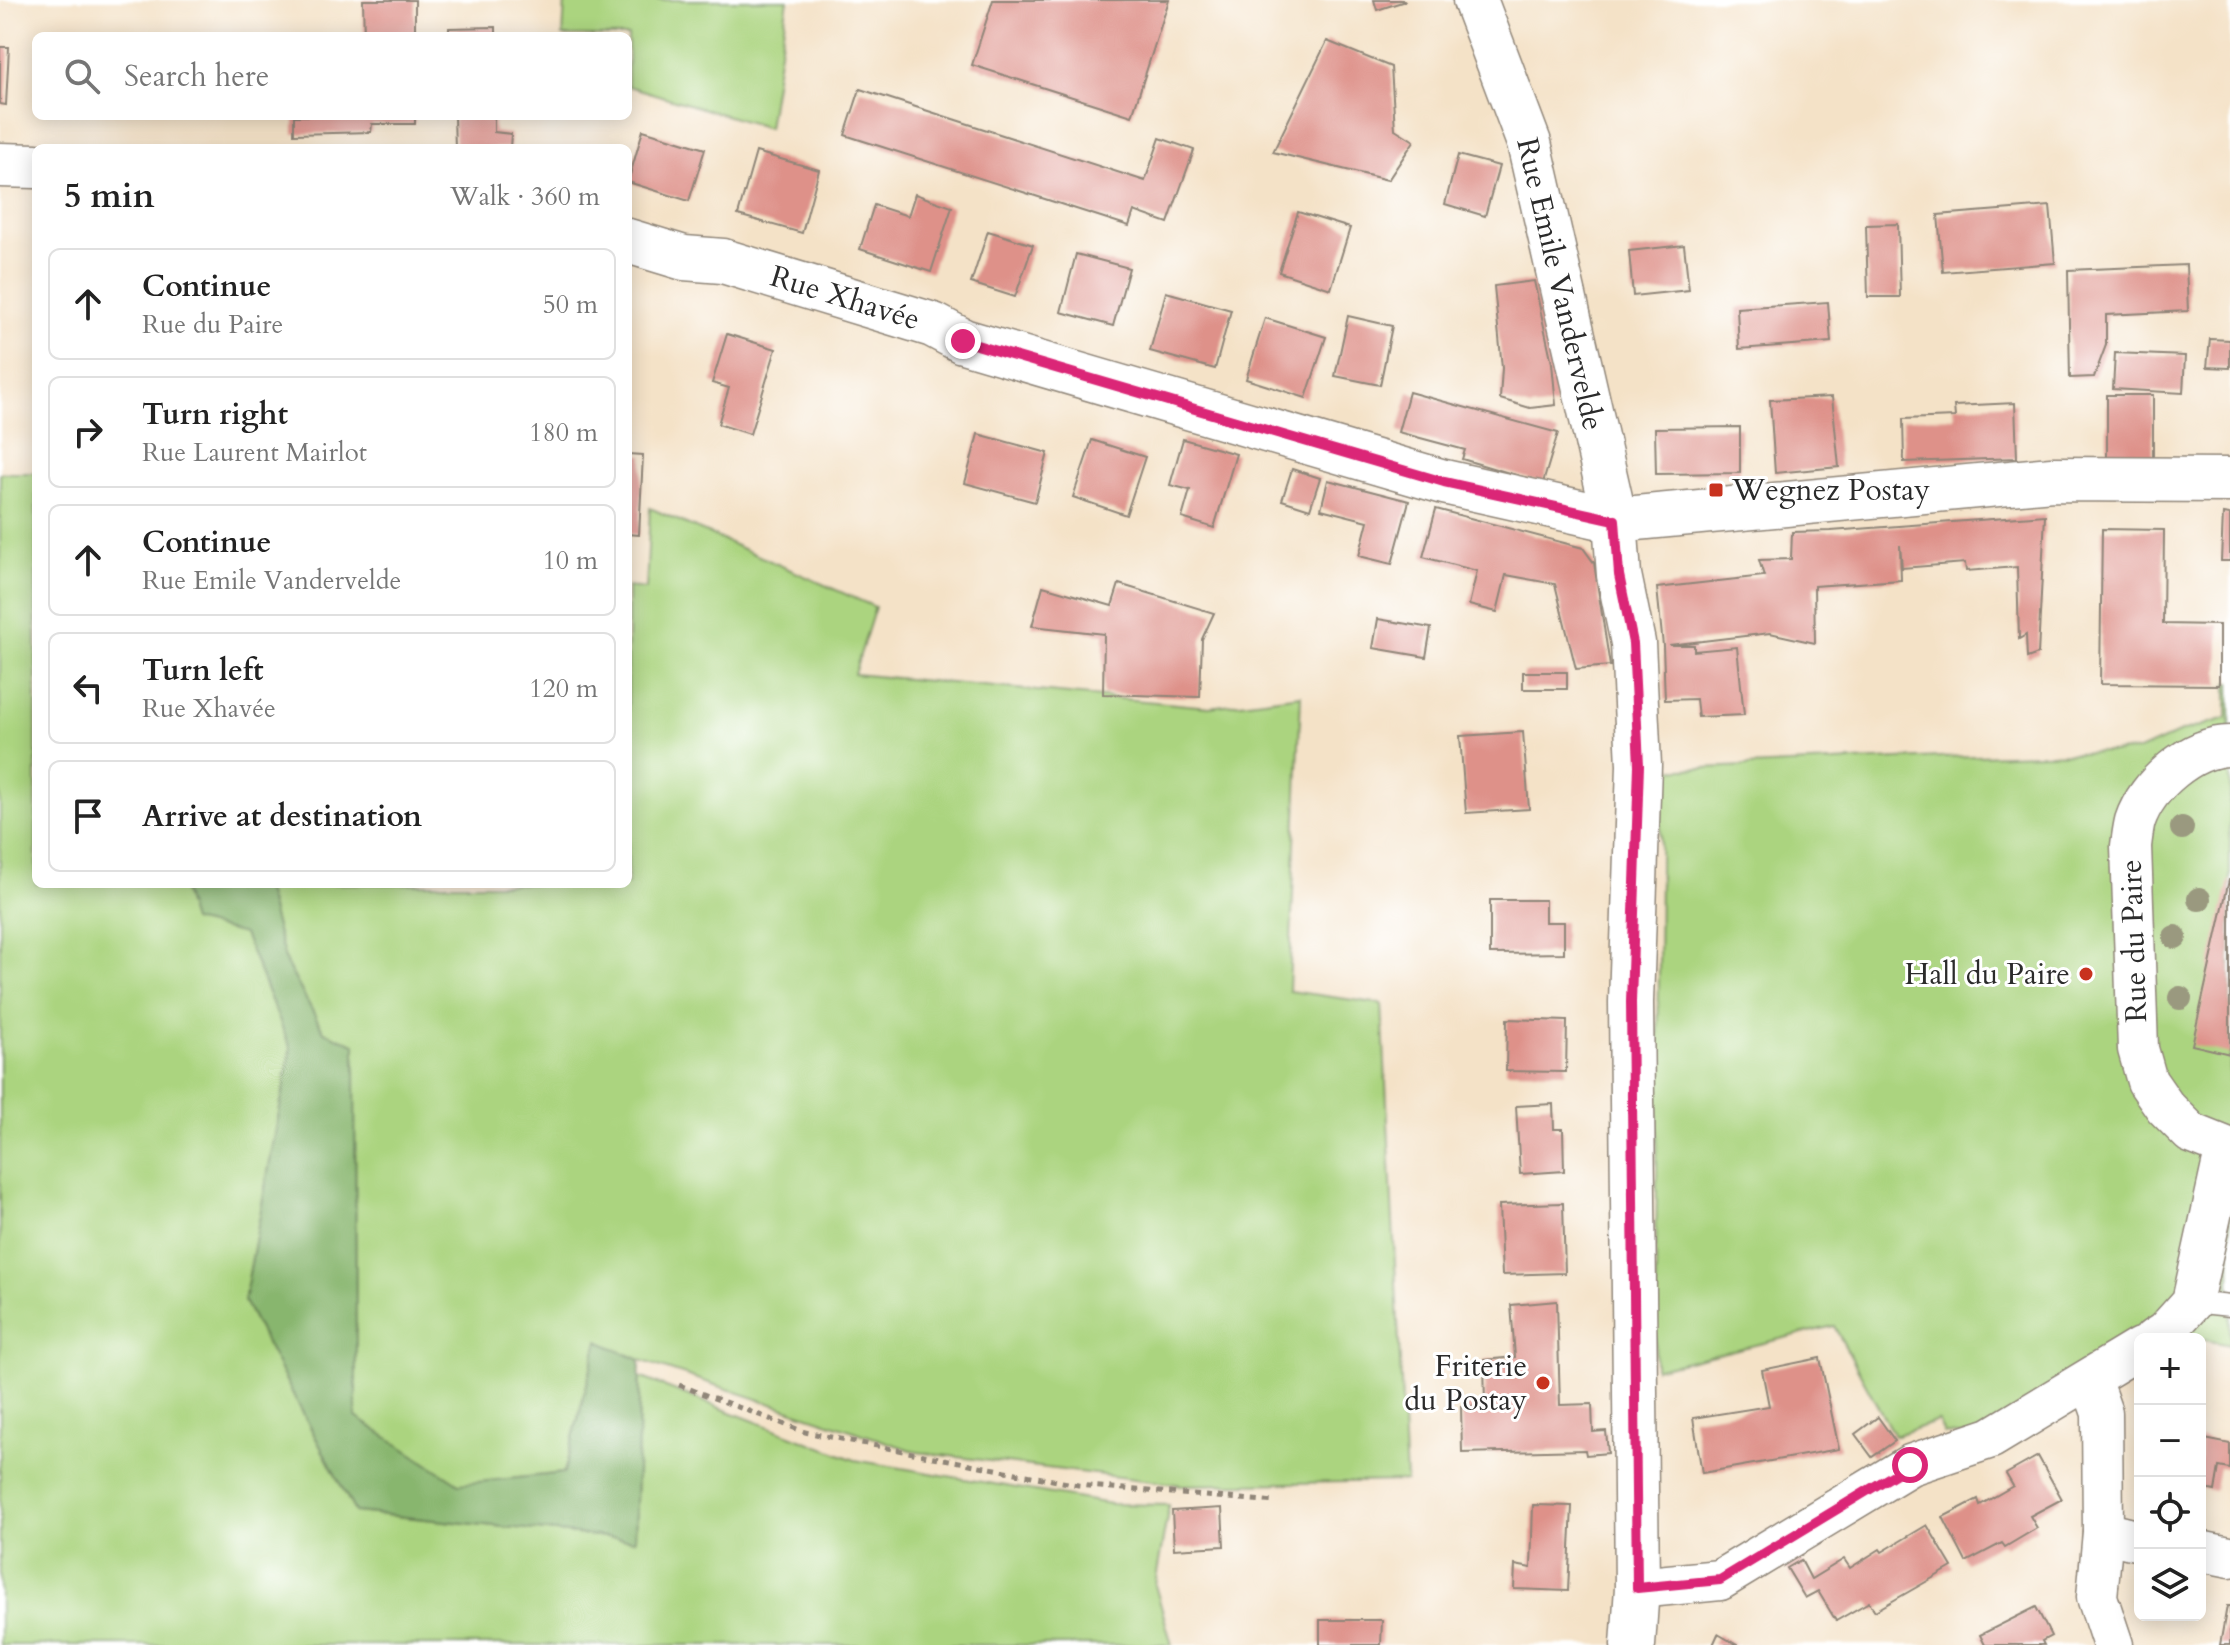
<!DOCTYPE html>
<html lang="en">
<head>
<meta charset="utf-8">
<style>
	body { margin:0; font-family:Cardo,serif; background:#f2f2f2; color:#222 }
	.controls { position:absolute; right:24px; bottom:24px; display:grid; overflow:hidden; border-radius:12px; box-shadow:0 4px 20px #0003 }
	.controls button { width:72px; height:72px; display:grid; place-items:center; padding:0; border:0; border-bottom:2px solid #e0e0e0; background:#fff; color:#222; font:40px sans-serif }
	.stop { position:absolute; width:24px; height:24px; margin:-18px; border:6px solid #db2777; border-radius:50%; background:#fff }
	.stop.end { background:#db2777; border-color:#fff; box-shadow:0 2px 8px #0008 }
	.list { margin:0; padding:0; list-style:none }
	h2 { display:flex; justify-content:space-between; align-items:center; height:104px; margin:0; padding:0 32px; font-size:34px }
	h2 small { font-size:26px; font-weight:400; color:#767676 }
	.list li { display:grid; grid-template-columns:52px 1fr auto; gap:24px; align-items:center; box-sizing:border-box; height:112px; margin:0 16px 16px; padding:0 16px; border:2px solid #e0e0e0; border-radius:12px }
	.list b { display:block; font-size:30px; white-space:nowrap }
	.list p { margin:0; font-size:26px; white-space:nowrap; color:#767676 }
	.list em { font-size:26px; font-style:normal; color:#767676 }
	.icon { flex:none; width:44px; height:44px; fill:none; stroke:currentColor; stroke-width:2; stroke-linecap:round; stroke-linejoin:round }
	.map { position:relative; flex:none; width:2230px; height:1645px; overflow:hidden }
	.search { position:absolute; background:#fff; box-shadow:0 4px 20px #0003; left:32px; top:32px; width:600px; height:88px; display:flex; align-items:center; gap:20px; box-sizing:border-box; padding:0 28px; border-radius:12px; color:#767676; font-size:30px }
	.panel { position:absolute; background:#fff; box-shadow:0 4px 20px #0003; left:32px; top:144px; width:600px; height:744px; border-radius:12px }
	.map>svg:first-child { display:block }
</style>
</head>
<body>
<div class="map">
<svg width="2230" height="1645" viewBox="0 0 2230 1645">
	<rect width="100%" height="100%" fill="#fff"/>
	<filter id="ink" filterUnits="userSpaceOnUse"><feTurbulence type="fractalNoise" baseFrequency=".0125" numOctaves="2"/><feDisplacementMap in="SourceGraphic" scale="16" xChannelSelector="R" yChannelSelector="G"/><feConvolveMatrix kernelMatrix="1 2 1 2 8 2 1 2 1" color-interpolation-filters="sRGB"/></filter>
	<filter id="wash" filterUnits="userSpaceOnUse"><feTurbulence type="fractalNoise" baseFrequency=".006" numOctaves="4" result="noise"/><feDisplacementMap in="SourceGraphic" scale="32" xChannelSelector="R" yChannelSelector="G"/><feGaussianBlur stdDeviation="1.8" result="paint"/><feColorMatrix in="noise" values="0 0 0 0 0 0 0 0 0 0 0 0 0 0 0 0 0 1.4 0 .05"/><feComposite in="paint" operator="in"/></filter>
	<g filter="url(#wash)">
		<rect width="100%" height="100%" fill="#f4e2c7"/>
		<g fill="#abd47f" stroke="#6b8055" stroke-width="2">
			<polygon points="565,0 788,0 768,128 628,86 628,36 563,36"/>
			<polygon points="0,473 36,473 36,884 181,884 192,921 244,934 291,1049 244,1301 355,1512 635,1540 640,1377 855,1460 1110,1504 1169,1505 1155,1585 1172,1645 0,1645"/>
			<polygon points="650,508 875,607 854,674 1209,707 1301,695 1289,991 1382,1004 1406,1481 1183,1485 917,1452 640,1360 598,1342 564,1473 459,1485 356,1417 355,1045 324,1032 286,963 264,884 628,884 628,587 646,589"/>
			<polygon points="2227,683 2230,683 2230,1345 2165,1332 1991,1438 1944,1434 1938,1421 1894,1436 1834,1326 1655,1369 1661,770 1942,757 2139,751 2181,732 2227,718"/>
		</g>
		<polygon fill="#88b66e" stroke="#5a704c" stroke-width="2" points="181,884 264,884 286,963 324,1032 355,1044 356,1417 459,1484 564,1473 598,1341 640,1360 635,1540 355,1512 244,1301 291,1049 244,934 192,921"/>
		<g id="blocks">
			<g fill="#de9189">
				<polygon points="363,0 415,0 415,36 364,36"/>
				<polygon points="993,0 1169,0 1132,116 972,65"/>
				<polygon points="1374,0 1404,0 1405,1 1377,10"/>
				<polygon points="496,27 496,36 449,36 449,28"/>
				<polygon points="1327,41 1391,67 1395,129 1414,141 1388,180 1273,152"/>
				<polygon points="0,47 9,47 6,105 0,104"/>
				<polygon points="860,89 1145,181 1160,138 1194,150 1168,223 1134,211 1129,226 845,135"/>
				<polygon points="294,116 415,116 415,124 372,124 371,132 294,134"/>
				<polygon points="454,116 494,116 494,132 511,134 510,148 455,148"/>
				<polygon points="643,130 705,149 689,201 628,182"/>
				<polygon points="756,152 819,170 802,233 738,215"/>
				<polygon points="1458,155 1499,166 1485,216 1445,204"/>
				<polygon points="915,194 952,207 931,272 860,249 874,205 908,216"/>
				<polygon points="2050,206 2055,263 1943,272 1938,215"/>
				<polygon points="1298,212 1350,228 1331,289 1279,272"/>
				<polygon points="1898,224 1900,297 1868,297 1866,225"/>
				<polygon points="988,231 1033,245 1015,297 971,283"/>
				<polygon points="1684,245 1689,290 1633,296 1629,251"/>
				<polygon points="1076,254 1129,268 1113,326 1061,312"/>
				<polygon points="2186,265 2188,311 2106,315 2106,345 2094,377 2070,378 2068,270"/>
				<polygon points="1534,281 1552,363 1556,405 1530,408 1500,399 1502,368 1494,286"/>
				<polygon points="1166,292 1231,310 1215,369 1150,351"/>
				<polygon points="1828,302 1831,342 1739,349 1737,308"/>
				<polygon points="1348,316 1392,326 1380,385 1335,376"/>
				<polygon points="1265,318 1326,337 1306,398 1246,379"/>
				<polygon points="727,334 776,349 750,434 718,424 729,388 712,383"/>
				<polygon points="2210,339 2230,340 2230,368 2207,367"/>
				<polygon points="2115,353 2185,356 2183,393 2113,389"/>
				<polygon points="1409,392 1558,433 1543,483 1462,459 1465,450 1398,432"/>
				<polygon points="2107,395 2153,395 2153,459 2107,460"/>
				<polygon points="1832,397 1839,467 1775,473 1770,400"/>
				<polygon points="2015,403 2017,458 1904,462 1903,419 1955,417 1954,406"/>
				<polygon points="1740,427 1740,473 1656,474 1655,428"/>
				<polygon points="978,434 1048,453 1035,502 965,483"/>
				<polygon points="1183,439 1236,454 1214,528 1182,518 1190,490 1170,485"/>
				<polygon points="1092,440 1145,457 1126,515 1073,497"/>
				<polygon points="628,454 643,455 639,535 628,534"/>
				<polygon points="1292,469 1320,478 1310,509 1282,500"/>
				<polygon points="1328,480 1409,501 1392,564 1359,556 1368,521 1321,509"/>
				<polygon points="1436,509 1583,548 1594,563 1610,666 1576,669 1555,584 1506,575 1497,612 1469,605 1477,571 1423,557"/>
				<polygon points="2223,514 2230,515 2230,561 2221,561"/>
				<polygon points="2045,515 2038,654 2027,658 2026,635 2019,639 2017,567 1966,571 1965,563 1902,568 1900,545 1901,580 1814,586 1815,643 1770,633 1669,645 1694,645 1694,651 1737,647 1744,715 1698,717 1696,699 1665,700 1663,646 1657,588 1764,576 1759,560 1791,559 1792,532 1831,531"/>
				<polygon points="2102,529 2164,530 2163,624 2219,625 2219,685 2100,684"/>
				<polygon points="1119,584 1214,613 1202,639 1200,697 1103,694 1104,634 1032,626 1043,586 1112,606"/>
				<polygon points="1378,619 1431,628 1426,657 1373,648"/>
				<rect x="1523" y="672" width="44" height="17"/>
				<polygon points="1523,732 1529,809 1466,813 1460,736"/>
				<polygon points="2229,880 2230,880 2230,1054 2192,1045"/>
				<polygon points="1490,900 1545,900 1545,922 1564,922 1564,953 1490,954"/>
				<polygon points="1507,1019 1567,1021 1566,1072 1506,1071"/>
				<polygon points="1553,1104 1554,1129 1563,1129 1564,1171 1520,1174 1516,1106"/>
				<polygon points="1563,1203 1565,1273 1502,1275 1499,1205"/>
				<polygon points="1557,1301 1560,1405 1592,1404 1593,1432 1606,1431 1608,1453 1586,1455 1585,1450 1462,1453 1461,1406 1485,1406 1484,1360 1515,1357 1511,1305"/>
				<polygon points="1820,1358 1839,1449 1702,1473 1693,1418 1769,1406 1762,1370"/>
				<polygon points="1878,1417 1895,1441 1872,1457 1855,1434"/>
				<polygon points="2200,1438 2230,1444 2230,1469 2219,1467 2215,1491 2200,1488"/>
				<polygon points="2038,1456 2062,1499 2030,1516 2037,1528 2005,1547 2002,1543 1966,1562 1943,1517 1978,1499 1980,1505 2013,1486 2006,1474"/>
				<polygon points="1533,1505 1572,1506 1568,1591 1514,1589 1515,1565 1531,1568"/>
				<polygon points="1222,1508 1224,1546 1174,1549 1172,1511"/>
				<polygon points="1927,1525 1952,1567 1875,1611 1869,1602 1836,1621 1818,1591 1805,1598 1787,1568 1801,1560 1811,1579 1844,1559 1850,1568 1880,1549 1882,1552"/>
				<polygon points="2227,1606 2230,1606 2230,1645 2220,1645"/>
				<polygon points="2036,1607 2051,1636 2042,1641 2044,1645 1985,1645 1980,1635"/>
				<polygon points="1320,1620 1382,1620 1381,1645 1320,1645"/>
				<polygon points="1718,1634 1737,1645 1713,1645"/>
			</g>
		</g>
	</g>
	<g filter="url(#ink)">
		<use href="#blocks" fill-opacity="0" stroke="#908679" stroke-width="2"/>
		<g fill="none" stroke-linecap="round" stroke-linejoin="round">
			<defs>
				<polyline id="lane" points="2192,1302 2230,1306"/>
				<g id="street">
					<path d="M2154 1339 2165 1332 2192 1302 2226 1147 2191 1133 2165 1107 2147 1081 2138 1049 2131 846C2132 838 2133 829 2135 821 2147 785 2191 746 2230 746"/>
					<polyline points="2090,1379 2102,1413 2103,1532 2140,1541"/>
					<polyline points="2103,1532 2097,1597 2113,1645"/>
					<polyline points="2200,1551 2230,1557"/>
					<polyline points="1637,1588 1720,1580 1910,1465 1991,1438 2140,1348"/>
				</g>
				<g id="secondary">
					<polyline points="1475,0 1529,143 1615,520 1619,575 1633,643 1639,765 1631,1002 1637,1588 1633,1645"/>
					<polyline points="0,165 36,166"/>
					<polyline points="628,241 684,258 723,261 933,325 963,341 1444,482 1615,520 2052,479 2230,480"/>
				</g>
			</defs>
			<use href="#lane" stroke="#908679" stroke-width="23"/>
			<use href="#street" stroke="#908679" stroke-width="43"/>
			<use href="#secondary" stroke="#908679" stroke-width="47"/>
			<polyline stroke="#908679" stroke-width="5" stroke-dasharray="6 6" stroke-linecap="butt" points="679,1385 805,1432 1078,1485 1275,1502"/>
			<use href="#lane" stroke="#fff" stroke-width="20"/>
			<use href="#street" stroke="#fff" stroke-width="40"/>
			<use href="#secondary" stroke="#fff" stroke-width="44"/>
		</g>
		<g fill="#9a997f">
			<circle cx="2182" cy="828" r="12"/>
			<circle cx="2199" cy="899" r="12"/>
			<circle cx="2175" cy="937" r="12"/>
			<circle cx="2180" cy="998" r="12"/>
		</g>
	</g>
	<g fill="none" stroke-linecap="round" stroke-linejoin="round" filter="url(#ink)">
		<polyline stroke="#db2777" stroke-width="10" points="963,341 1444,482 1615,520 1619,575 1633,643 1639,765 1631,1002 1637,1588 1720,1580 1910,1465"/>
	</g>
	<g fill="#c8321e" stroke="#fff" stroke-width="3">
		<rect x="1708" y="482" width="16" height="16" rx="4"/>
		<circle cx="2086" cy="974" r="8"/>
		<circle cx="1543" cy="1383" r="8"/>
	</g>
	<g text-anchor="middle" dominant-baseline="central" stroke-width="6" stroke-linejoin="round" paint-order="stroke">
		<g font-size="30" fill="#2b2b2b" stroke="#fff">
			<text transform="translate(1560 284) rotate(77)">Rue Emile Vandervelde</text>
			<text transform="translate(845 298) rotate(17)">Rue Xhavée</text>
			<text transform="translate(2134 941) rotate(-92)">Rue du Paire</text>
		</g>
		<g font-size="30" fill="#2b2b2b" stroke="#fff" text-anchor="end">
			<text x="1732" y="490" text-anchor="start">Wegnez Postay</text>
			<text x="2070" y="974">Hall du Paire</text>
			<text x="1527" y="1366">Friterie<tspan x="1527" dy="34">du Postay</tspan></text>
		</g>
	</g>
</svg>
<div class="controls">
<button>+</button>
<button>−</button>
<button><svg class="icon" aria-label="locate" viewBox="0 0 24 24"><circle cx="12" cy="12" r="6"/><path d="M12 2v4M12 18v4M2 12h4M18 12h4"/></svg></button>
<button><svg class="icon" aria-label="layers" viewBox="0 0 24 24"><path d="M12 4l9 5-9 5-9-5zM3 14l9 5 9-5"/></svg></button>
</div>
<div class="stop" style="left:1910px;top:1465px"></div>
<div class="stop end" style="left:963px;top:341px"></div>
<div class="search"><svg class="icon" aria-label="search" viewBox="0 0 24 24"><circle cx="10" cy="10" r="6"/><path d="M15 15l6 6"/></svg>Search here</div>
<section class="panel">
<h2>5 min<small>Walk · 360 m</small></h2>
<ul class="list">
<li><svg class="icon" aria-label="ahead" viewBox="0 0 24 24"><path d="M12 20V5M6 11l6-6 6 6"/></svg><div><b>Continue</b><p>Rue du Paire</p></div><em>50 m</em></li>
<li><svg class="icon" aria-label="right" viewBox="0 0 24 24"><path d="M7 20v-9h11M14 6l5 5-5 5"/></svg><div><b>Turn right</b><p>Rue Laurent Mairlot</p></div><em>180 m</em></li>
<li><svg class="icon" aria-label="ahead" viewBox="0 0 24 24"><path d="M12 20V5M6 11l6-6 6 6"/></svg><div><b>Continue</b><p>Rue Emile Vandervelde</p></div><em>10 m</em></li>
<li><svg class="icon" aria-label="left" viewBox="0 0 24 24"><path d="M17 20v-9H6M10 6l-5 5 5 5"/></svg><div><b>Turn left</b><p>Rue Xhavée</p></div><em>120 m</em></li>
<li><svg class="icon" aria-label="arrive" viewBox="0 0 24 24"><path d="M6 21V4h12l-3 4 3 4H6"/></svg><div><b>Arrive at destination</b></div></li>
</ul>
</section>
</div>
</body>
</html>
